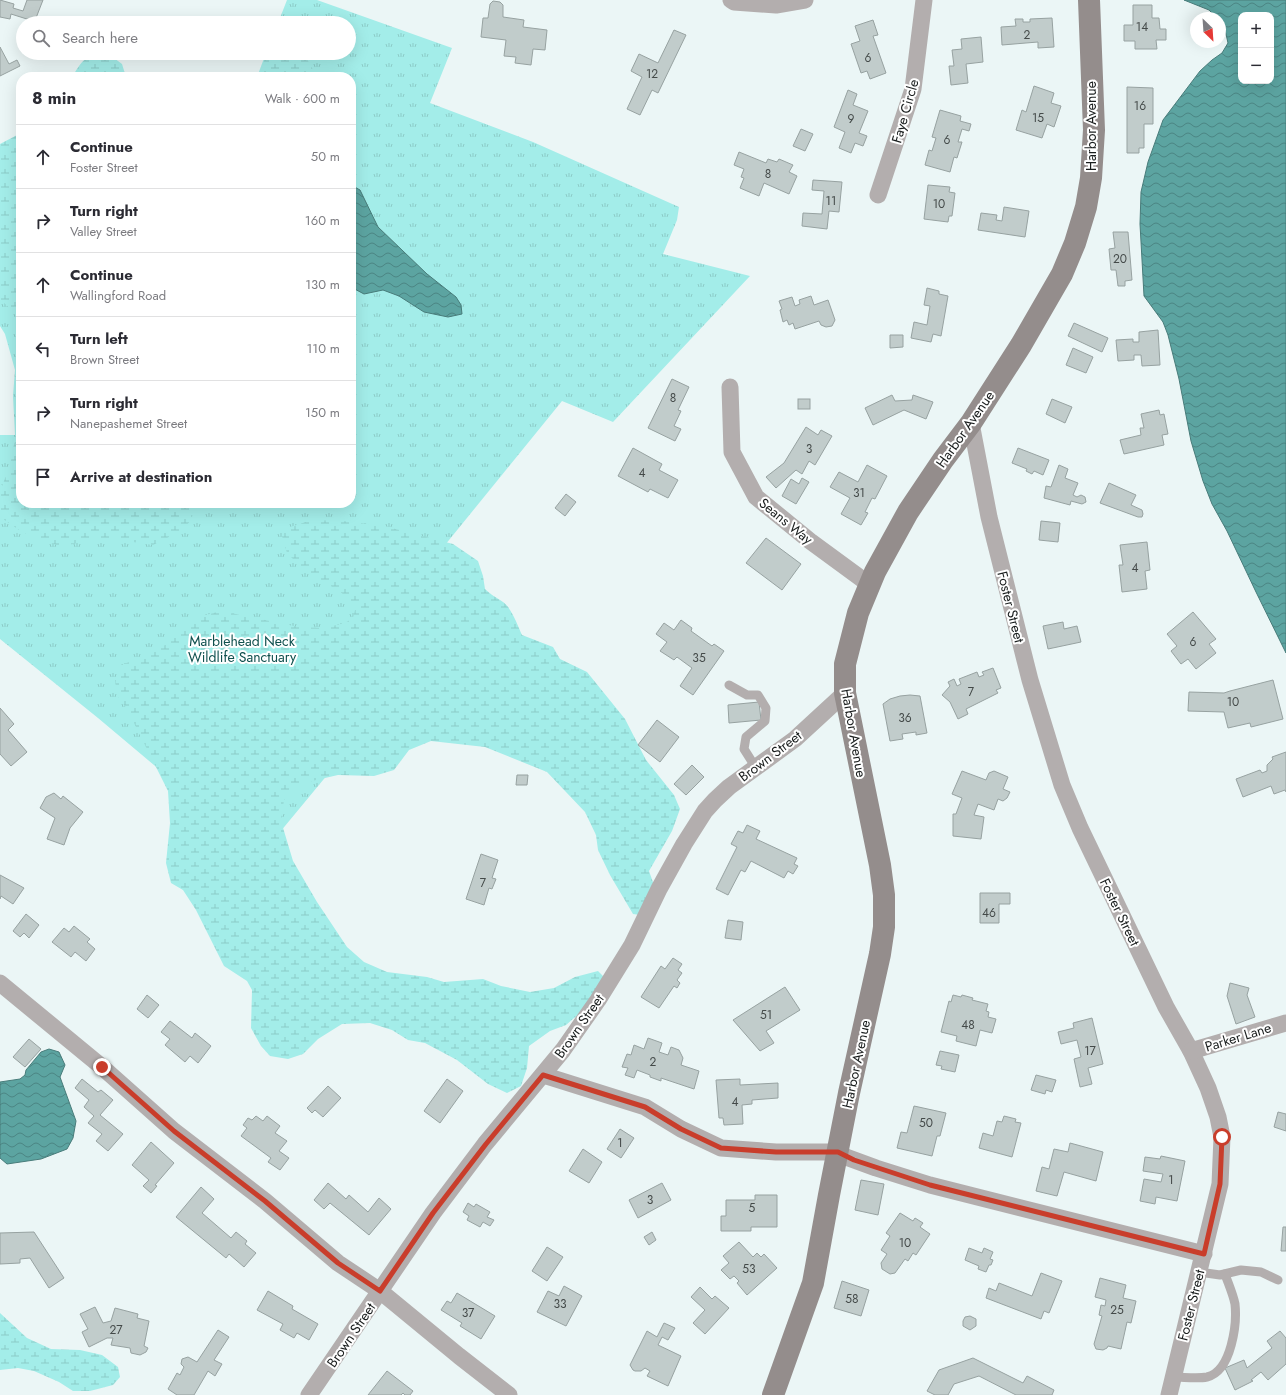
<!DOCTYPE html>
<html lang="en">
<head>
<meta charset="utf-8">
<style>
	body { margin:0; font-family:Jost,sans-serif; background:#f7f7f7; color:#2b2b33 }
	.controls { position:absolute; right:12px; top:12px; display:grid; overflow:hidden; border-radius:8px; box-shadow:0 4px 16px #0002 }
	.controls button { width:36px; height:36px; display:grid; place-items:center; padding:0; border:0; border-bottom:1px solid #e1e1e2; background:#fff; color:#2b2b33; font:20px sans-serif }
	.compass { position:absolute; left:1190px; top:12px; width:36px; height:36px; border-radius:50%; background:#fff; box-shadow:0 4px 16px #0002; rotate:155deg }
	.stop { position:absolute; width:12px; height:12px; margin:-9px; border:3px solid #c93d2b; border-radius:50%; background:#fff }
	.stop.end { background:#c93d2b; border-color:#fff; box-shadow:0 1px 4px #0008 }
	.list { margin:0; padding:0; list-style:none }
	h2 { display:flex; justify-content:space-between; align-items:center; height:52px; margin:0; padding:0 16px; font-size:17px }
	h2 small { font-size:13px; font-weight:400; color:#7c7c81 }
	.list li { display:grid; grid-template-columns:26px 1fr auto; gap:12px; align-items:center; box-sizing:border-box; height:64px; padding:0 16px; border-top:1px solid #e1e1e2 }
	.list b { display:block; font-size:15px; white-space:nowrap }
	.list p { margin:0; font-size:13px; white-space:nowrap; color:#7c7c81 }
	.list em { font-size:13px; font-style:normal; color:#7c7c81 }
	.icon { flex:none; width:22px; height:22px; fill:none; stroke:currentColor; stroke-width:2; stroke-linecap:round; stroke-linejoin:round }
	.map { position:relative; flex:none; width:1286px; height:1395px; overflow:hidden }
	.search { position:absolute; background:#fff; box-shadow:0 4px 16px #0002; left:16px; top:16px; width:340px; height:44px; display:flex; align-items:center; gap:10px; box-sizing:border-box; padding:0 14px; border-radius:22px; color:#7c7c81; font-size:15px }
	.panel { position:absolute; background:#fff; box-shadow:0 4px 16px #0002; left:16px; top:72px; width:340px; height:436px; border-radius:16px }
	.map>svg:first-child { display:block }
</style>
</head>
<body>
<div class="map">
<svg width="1286" height="1395" viewBox="0 0 1286 1395">
	<defs>
		<pattern id="grass-tufts" width="24" height="20" patternUnits="userSpaceOnUse"><rect width="24" height="20" fill="#a3ede9"/><path d="M3 7l-1-3M5 7V3M7 7l1-3M15 17l-1-3M17 17v-4M19 17l1-3" fill="none" stroke="#8ccbc7"/></pattern>
		<pattern id="wetland-marsh" width="20" height="14" patternUnits="userSpaceOnUse"><rect width="20" height="14" fill="#a3ede9"/><path d="M1 5h8M5 5V1M11 12h8M15 12V8" fill="none" stroke="#8ccbc7"/></pattern>
		<pattern id="water-waves" width="16" height="10" patternUnits="userSpaceOnUse"><rect width="16" height="10" fill="#5ca4a1"/><path d="M0 5q4-4 8 0t8 0" fill="none" stroke="#4b8583"/></pattern>
	</defs>
	<rect width="100%" height="100%" fill="#ebf6f6"/>
	<polygon fill="url(#grass-tufts)" points="287,0 317,0 452,48 430,103 533,142 679,207 677,220 663,254 750,276 613,422 562,401 406,593 448,629 261,855 98,718 0,639 0,435 15,435 13,396 15,370 5,334 0,326 0,157 21,154 21,503 351,503 351,77 257,77 266,53 349,53 349,23 278,23"/>
	<g fill="url(#wetland-marsh)">
		<polygon points="273,53 301,53 307,59 317,77 259,77 265,58"/>
		<path d="M110 55 122 64 126 77H72C85 56 85 56 110 55Z"/>
		<polygon points="21,133 21,319 0,299 0,144"/>
		<polygon points="21,431 21,503 193,503 194,509 191,521 177,533 153,545 113,539 88,538 74,544 59,546 22,532 3,519 0,515 0,491 10,466 14,444"/>
		<path d="M312 520 343 521 384 526 453 544 478 561 483 576 485 589C491 595 496 597 503 602 511 607 518 626 522 635L553 647 560 659 587 672 625 719 646 760 674 795 680 809 672 831 649 871 655 888 640 915 633 914 610 875 598 850 596 835 585 812 547 772 485 747 431 741 409 750 394 770 374 776 338 775 312 781 292 790 284 800 281 821 293 861 317 902 347 947 364 962 387 972 427 977 444 982 483 979 501 986 530 992 554 988 575 977 598 971 605 978 589 1005 566 1025 550 1031 529 1046 527 1068 521 1086 507 1093 488 1084 457 1060 425 1043 408 1040 392 1030 370 1023 342 1024 318 1039 303 1054 288 1059 270 1056 261 1046 251 1028 252 990 247 981 224 966 196 910 183 890 171 883 166 863 170 823 168 791 127 709 117 695 115 680 122 665 161 648 202 616 221 611 299 627 324 628 345 623 353 618 355 610 346 596 300 566 287 553 282 536 287 528Z"/>
		<polygon points="0,1313 27,1338 51,1349 80,1350 102,1355 118,1367 120,1377 113,1385 90,1391 73,1391 59,1382 34,1371 18,1368 0,1370"/>
	</g>
	<g fill="url(#water-waves)" stroke="#487c7a" fill-rule="evenodd">
		<path d="M1184 0H1286V653L1256 592 1227 531 1212 504 1203 481 1191 441 1179 379 1168 335 1163 322 1144 296 1140 224 1141 192 1148 162 1163 120 1200 71 1212 60 1222 53 1228 43 1226 34 1223 24 1220 21V18H1217L1209 10ZM1241 15H1271V81H1241Z"/>
		<polygon points="351,185 360,190 378,227 427,274 456,297 461,305 462,314 448,317 424,312 399,296 383,290 364,294 351,287"/>
		<polygon points="49,1049 59,1052 65,1065 60,1077 76,1121 73,1138 67,1149 41,1159 7,1164 0,1158 0,1082 20,1079 25,1075 26,1070 41,1052"/>
	</g>
	<g fill="#c1cccb" stroke="#97a2a1">
		<polygon points="0,0 14,4 13,8 23,11 27,0 43,0 36,18 47,23 28,23 30,20 11,14 10,19 0,17"/>
		<polygon points="493,1 500,2 503,5 503,17 524,20 523,27 547,30 545,50 533,49 531,65 515,63 516,57 504,56 506,40 481,37 483,18 488,18 490,4"/>
		<polygon points="1133,5 1152,5 1152,18 1159,18 1160,29 1166,29 1166,40 1156,40 1157,49 1135,49 1135,41 1124,41 1124,25 1133,25"/>
		<polygon points="1052,18 1054,47 1038,48 1038,42 1002,45 1001,27 1016,26 1015,19 1023,19 1023,22 1030,22 1030,19"/>
		<polygon points="873,20 878,35 873,36 886,73 870,79 867,71 861,73 851,44 860,41 855,26"/>
		<polygon points="674,30 686,35 658,93 652,90 640,115 627,109 642,77 631,71 639,54 658,63"/>
		<polygon points="981,37 983,62 966,64 968,83 951,85 949,66 954,66 952,50 962,49 961,39"/>
		<polygon points="0,47 9,64 17,60 20,66 0,76"/>
		<polygon points="1034,86 1054,93 1051,103 1061,106 1054,127 1047,124 1042,138 1016,130 1022,110 1026,112"/>
		<polygon points="1127,87 1153,88 1153,124 1144,124 1144,148 1139,148 1139,153 1127,153"/>
		<polygon points="848,90 857,94 853,105 868,111 859,133 867,136 863,146 855,143 851,153 839,148 845,132 834,127"/>
		<polygon points="940,110 961,116 960,121 971,124 969,131 962,129 958,142 962,142 957,158 954,157 950,172 925,165 929,150 932,151 936,138 932,137"/>
		<polygon points="801,129 813,134 805,151 793,146"/>
		<polygon points="739,152 766,163 768,159 777,162 779,159 793,165 789,172 797,176 789,194 764,183 759,196 740,188 744,178 741,177 744,169 734,165"/>
		<polygon points="813,180 842,182 839,212 829,211 827,229 802,226 803,213 822,214 824,191 812,190"/>
		<polygon points="928,185 950,187 949,192 955,193 952,216 949,216 948,222 924,219"/>
		<polygon points="1004,207 1029,211 1025,237 978,230 981,213 997,215 996,220 1002,221"/>
		<polygon points="1113,232 1128,232 1132,280 1125,281 1125,286 1118,286 1116,270 1111,270 1109,249 1115,248"/>
		<polygon points="927,288 939,291 939,294 948,296 941,336 933,334 931,342 911,338 914,322 927,325 930,306 924,305"/>
		<polygon points="811,296 814,305 828,300 835,320 832,326 826,327 821,325 819,321 795,329 793,323 789,325 787,320 783,322 780,310 782,309 779,301 792,297 795,306 800,304 799,300"/>
		<polygon points="1074,323 1108,338 1102,352 1068,336"/>
		<polygon points="1158,330 1160,365 1142,366 1141,355 1134,355 1134,360 1118,361 1116,340 1133,339 1133,342 1139,342 1139,332"/>
		<polygon points="890,335 903,335 903,347 890,348"/>
		<polygon points="1073,348 1093,357 1086,373 1066,365"/>
		<polygon points="672,379 689,387 678,410 681,411 674,426 681,429 675,441 648,428"/>
		<polygon points="892,395 895,401 912,400 913,395 933,402 926,419 904,410 873,425 865,408"/>
		<rect x="798" y="399" width="12" height="10"/>
		<polygon points="1052,399 1072,407 1065,423 1046,414"/>
		<polygon points="1159,410 1160,415 1164,414 1168,434 1162,435 1164,445 1124,454 1120,440 1141,435 1140,428 1144,428 1141,414"/>
		<polygon points="806,427 818,435 821,430 832,436 815,465 809,461 802,474 796,470 776,488 766,477 784,463"/>
		<polygon points="633,448 662,464 659,470 678,480 668,498 650,489 648,492 618,476"/>
		<polygon points="1018,448 1049,460 1043,475 1034,471 1032,474 1026,471 1027,469 1012,463"/>
		<polygon points="867,465 887,476 875,499 872,498 865,512 868,513 861,525 841,514 850,498 830,487 839,472 858,482"/>
		<polygon points="1059,465 1068,469 1065,478 1078,483 1073,495 1077,497 1081,495 1085,497 1086,502 1082,504 1071,501 1070,505 1044,498 1046,486 1051,487"/>
		<polygon points="802,478 809,482 796,504 782,496 791,479 799,484"/>
		<polygon points="1109,483 1136,495 1131,505 1142,510 1143,514 1142,517 1138,517 1100,503"/>
		<polygon points="566,494 576,502 565,516 555,508"/>
		<polygon points="1041,521 1060,523 1058,542 1039,540"/>
		<polygon points="766,538 801,564 782,590 746,563"/>
		<polygon points="1147,542 1150,570 1145,571 1147,589 1122,592 1119,565 1123,565 1120,545"/>
		<polygon points="1193,612 1216,639 1209,644 1216,653 1196,669 1188,659 1181,664 1171,651 1177,646 1167,634"/>
		<polygon points="681,620 692,628 691,631 712,646 714,644 724,651 693,695 680,686 692,668 677,657 674,660 660,651 667,642 656,634 664,623 674,630"/>
		<polygon points="1063,622 1064,629 1077,626 1081,642 1048,649 1043,626"/>
		<polygon points="993,668 1001,688 996,690 998,693 966,709 968,714 958,719 950,702 942,695 950,686 948,682 954,679 957,686 961,684 959,679 977,672 979,677 984,675 982,672"/>
		<polygon points="1273,680 1283,719 1251,727 1250,723 1228,728 1224,712 1188,711 1189,692 1224,693 1230,691"/>
		<polygon points="910,695 920,696 927,733 916,735 916,732 902,734 903,739 890,741 883,704 890,699 900,696"/>
		<polygon points="759,702 761,720 729,723 728,705"/>
		<polygon points="0,708 14,724 8,730 27,752 11,766 0,754"/>
		<polygon points="657,720 679,737 660,762 638,745"/>
		<polygon points="1286,752 1286,792 1285,790 1274,794 1271,786 1243,797 1236,779 1260,770 1262,773 1267,771 1267,765 1273,759 1272,757"/>
		<polygon points="692,765 704,777 686,795 674,784"/>
		<polygon points="962,771 986,780 989,773 994,771 1008,777 1003,789 1010,792 1007,798 1003,801 998,799 994,810 978,804 974,815 984,817 981,839 953,836 953,814 956,814 962,798 952,794"/>
		<polygon points="517,775 528,775 527,785 516,785"/>
		<polygon points="54,793 61,799 63,796 83,812 70,828 64,845 47,839 55,818 40,808 46,797"/>
		<polygon points="747,825 760,831 756,839 797,858 794,864 798,866 793,874 788,871 784,878 751,861 745,872 741,870 728,895 716,889 737,847 731,844 738,831 743,833"/>
		<polygon points="481,854 498,860 492,878 496,879 492,889 489,888 484,905 466,899"/>
		<polygon points="0,875 24,888 13,904 1,896 0,899"/>
		<polygon points="980,893 1010,893 1010,904 999,904 999,923 980,923"/>
		<polygon points="26,914 39,925 29,938 24,933 20,937 13,931"/>
		<polygon points="728,920 743,922 741,940 725,938"/>
		<polygon points="74,926 90,939 87,942 95,949 86,961 75,952 71,957 52,942 64,928 69,932"/>
		<polygon points="673,958 682,964 678,970 682,973 677,980 680,983 677,988 674,986 659,1008 641,997 661,966 665,969"/>
		<polygon points="1230,983 1249,988 1247,995 1255,1017 1236,1024 1227,996"/>
		<polygon points="785,987 800,1010 766,1031 774,1043 760,1051 733,1020"/>
		<polygon points="147,995 159,1005 148,1018 137,1009"/>
		<polygon points="953,995 961,997 962,995 973,998 972,1000 988,1004 986,1011 989,1012 988,1017 996,1019 992,1033 980,1030 976,1046 956,1041 957,1036 941,1032 949,1001 951,1002"/>
		<polygon points="1092,1018 1103,1064 1088,1068 1092,1084 1080,1087 1074,1059 1081,1057 1077,1040 1061,1044 1058,1032 1074,1028 1073,1023"/>
		<polygon points="170,1021 192,1038 195,1033 211,1046 198,1063 190,1056 185,1062 165,1045 170,1039 161,1032"/>
		<polygon points="648,1038 662,1043 659,1052 668,1055 671,1047 679,1050 683,1058 681,1065 699,1071 694,1089 661,1078 661,1081 650,1077 650,1075 637,1070 634,1078 625,1075 628,1068 622,1067 627,1054 631,1055 634,1045 644,1049"/>
		<polygon points="29,1039 41,1049 25,1067 13,1057"/>
		<polygon points="940,1051 959,1055 955,1072 941,1069 942,1066 936,1065"/>
		<polygon points="1036,1075 1056,1080 1052,1092 1046,1090 1045,1094 1031,1090"/>
		<polygon points="82,1079 98,1092 101,1090 113,1100 100,1115 123,1134 108,1151 96,1141 102,1134 88,1123 94,1116 84,1107 89,1100 75,1088"/>
		<polygon points="447,1079 463,1091 440,1123 424,1111"/>
		<polygon points="740,1079 740,1085 778,1083 778,1098 752,1100 752,1104 742,1105 743,1124 724,1125 723,1118 719,1118 716,1080"/>
		<polygon points="328,1086 341,1098 323,1117 315,1110 312,1113 307,1108"/>
		<polygon points="914,1106 946,1113 940,1136 937,1136 932,1156 897,1148 901,1132 907,1133"/>
		<polygon points="1278,1112 1286,1114 1286,1131 1274,1127"/>
		<polygon points="256,1116 263,1121 267,1116 280,1126 275,1133 287,1141 279,1151 289,1158 280,1170 268,1162 271,1158 241,1136 247,1128 243,1125 248,1118 252,1120"/>
		<polygon points="1004,1116 1016,1119 1015,1122 1021,1123 1012,1157 979,1148 983,1133 993,1136 997,1121 1002,1122"/>
		<polygon points="620,1129 634,1138 621,1158 607,1149"/>
		<polygon points="151,1142 174,1163 155,1185 157,1186 151,1193 143,1186 149,1180 132,1165"/>
		<polygon points="1070,1143 1103,1152 1096,1181 1064,1172 1057,1196 1036,1191 1042,1167 1049,1169 1054,1149 1068,1152"/>
		<polygon points="583,1149 602,1162 589,1183 569,1171"/>
		<polygon points="1161,1156 1185,1161 1177,1201 1156,1197 1155,1204 1140,1201 1144,1179 1161,1182 1163,1174 1143,1171 1145,1157 1160,1159"/>
		<polygon points="861,1180 884,1184 878,1215 855,1210"/>
		<polygon points="328,1183 346,1199 349,1195 368,1212 379,1198 391,1209 369,1235 330,1203 324,1209 314,1200"/>
		<polygon points="662,1183 671,1200 638,1218 629,1200"/>
		<polygon points="201,1187 214,1199 202,1213 231,1238 236,1232 247,1241 245,1244 256,1253 244,1267 229,1254 226,1258 176,1217"/>
		<polygon points="755,1195 777,1195 777,1227 751,1227 751,1231 721,1231 721,1216 726,1216 726,1200 755,1200"/>
		<polygon points="468,1203 474,1207 476,1204 490,1212 487,1217 494,1220 490,1226 483,1222 480,1227 467,1220 469,1216 463,1212"/>
		<polygon points="900,1213 913,1221 915,1218 923,1223 920,1227 930,1234 916,1255 913,1253 908,1261 905,1259 895,1273 890,1274 882,1269 881,1263 887,1254 881,1250 890,1236 886,1233"/>
		<polygon points="1283,1227 1286,1227 1286,1251 1281,1251"/>
		<polygon points="34,1232 64,1278 49,1288 30,1258 20,1259 20,1263 0,1264 0,1233"/>
		<polygon points="652,1232 656,1240 649,1245 644,1237"/>
		<polygon points="739,1242 753,1257 757,1253 761,1257 764,1254 777,1268 747,1295 737,1283 739,1281 734,1276 730,1279 721,1270 729,1263 723,1256"/>
		<polygon points="547,1247 563,1257 547,1281 532,1271"/>
		<polygon points="969,1248 982,1253 984,1248 993,1252 990,1259 993,1260 991,1265 989,1265 986,1272 978,1269 979,1266 965,1260"/>
		<polygon points="1041,1273 1062,1281 1049,1313 1044,1311 1041,1319 986,1298 989,1288 996,1291 999,1283 1032,1296"/>
		<polygon points="1100,1278 1126,1285 1123,1298 1136,1301 1131,1323 1127,1322 1121,1349 1108,1346 1107,1348 1103,1350 1096,1349 1094,1344 1102,1316 1099,1315 1101,1305 1105,1306 1106,1300 1095,1297"/>
		<polygon points="842,1281 869,1290 861,1316 834,1308"/>
		<polygon points="564,1286 582,1296 566,1326 537,1312 548,1291 559,1296"/>
		<polygon points="700,1287 712,1299 715,1296 729,1308 705,1334 693,1323 705,1310 691,1297"/>
		<polygon points="268,1291 293,1306 292,1309 318,1324 309,1340 297,1333 294,1338 280,1330 283,1324 257,1310"/>
		<polygon points="457,1293 495,1316 481,1339 460,1326 462,1323 441,1310 447,1301 451,1303"/>
		<polygon points="95,1307 103,1323 111,1321 115,1308 138,1314 137,1318 149,1321 144,1346 148,1348 146,1352 140,1355 131,1353 130,1348 111,1345 113,1338 107,1338 89,1347 82,1332 88,1329 80,1314"/>
		<polygon points="970,1316 976,1319 976,1326 970,1330 963,1326 963,1321 965,1317"/>
		<polygon points="664,1323 675,1328 668,1340 662,1337 658,1345 681,1356 668,1386 647,1376 650,1371 645,1368 641,1371 635,1371 633,1370 630,1365 647,1331 657,1337"/>
		<polygon points="218,1330 229,1337 214,1360 222,1364 215,1376 208,1371 194,1395 177,1395 168,1389 177,1373 180,1375 184,1367 181,1364 182,1359 188,1357 197,1362"/>
		<polygon points="1280,1331 1286,1338 1286,1364 1268,1380 1261,1372 1251,1380 1253,1381 1235,1390 1225,1368 1244,1360 1247,1368 1272,1348 1267,1341"/>
		<polygon points="973,1358 1023,1383 1027,1376 1054,1390 1052,1395 1016,1395 979,1376 954,1384 948,1395 935,1395 927,1391 939,1370"/>
		<polygon points="387,1371 413,1391 410,1395 405,1395 403,1393 401,1395 368,1395"/>
	</g>
	<g fill="none" stroke-linecap="round" stroke-linejoin="round">
		<g stroke="#b3aeae" stroke-width="9">
			<polyline points="729,685 747,695 758,695 766,708 765,721 746,737 744,749 756,768"/>
			<polyline points="1199,1272 1220,1275 1241,1270 1261,1272 1278,1280"/>
			<path d="M1173 1377C1184 1377 1197 1379 1207 1377 1232 1371 1237 1323 1235 1304 1233 1294 1228 1283 1225 1274"/>
		</g>
		<g stroke="#b3aeae" stroke-width="17">
			<polyline points="731,0 734,2 776,5 805,0"/>
			<polyline points="878,195 913,89 924,0"/>
			<polyline points="730,387 732,452 756,497 810,541 870,585"/>
			<polyline points="971,423 989,517 1030,680 1062,785 1080,828 1166,1007 1191,1051 1208,1088 1218,1117 1222,1137 1220,1184 1169,1395"/>
			<polyline points="0,983 102,1067 174,1131 265,1201 338,1263 380,1291 459,1356 509,1395"/>
			<polyline points="1191,1051 1286,1023"/>
			<polyline points="543,1075 645,1107 681,1129 721,1148 776,1152 837,1152 846,1157 876,1168 930,1185 1204,1254"/>
			<polyline points="309,1395 433,1213 485,1144 563,1050 598,1000 632,945 659,889 684,844 705,811 715,800 729,787 795,739 845,693"/>
		</g>
		<polyline stroke="#948d8c" stroke-width="22" points="773,1395 813,1283 829,1195 849,1093 880,954 884,927 884,895 880,865 845,693 845,664 858,613 875,572 908,512 943,460 971,423 1021,345 1062,274 1075,243 1086,207 1091,178 1094,130 1089,0"/>
	</g>
	<g fill="none" stroke-linecap="round" stroke-linejoin="round">
		<polyline stroke="#c93d2b" stroke-width="5" points="102,1067 174,1131 265,1201 338,1263 380,1291 433,1213 486,1144 543,1075 645,1107 681,1129 721,1148 776,1152 838,1152 854,1160 930,1185 1204,1254 1220,1184 1222,1137"/>
	</g>
	<g text-anchor="middle" dominant-baseline="central" stroke-width="4" stroke-linejoin="round" paint-order="stroke">
		<g font-size="12" fill="#444a49">
			<text x="1142" y="27">14</text>
			<text x="1027" y="35">2</text>
			<text x="868" y="58">6</text>
			<text x="652" y="74">12</text>
			<text x="1140" y="106">16</text>
			<text x="1038" y="118">15</text>
			<text x="851" y="119">9</text>
			<text x="947" y="140">6</text>
			<text x="768" y="174">8</text>
			<text x="831" y="201">11</text>
			<text x="939" y="204">10</text>
			<text x="1120" y="259">20</text>
			<text x="673" y="398">8</text>
			<text x="809" y="449">3</text>
			<text x="642" y="473">4</text>
			<text x="859" y="493">31</text>
			<text x="1135" y="568">4</text>
			<text x="1193" y="642">6</text>
			<text x="699" y="658">35</text>
			<text x="971" y="692">7</text>
			<text x="1233" y="702">10</text>
			<text x="905" y="718">36</text>
			<text x="483" y="883">7</text>
			<text x="989" y="913">46</text>
			<text x="766" y="1015">51</text>
			<text x="968" y="1025">48</text>
			<text x="1090" y="1051">17</text>
			<text x="653" y="1062">2</text>
			<text x="735" y="1102">4</text>
			<text x="926" y="1123">50</text>
			<text x="620" y="1143">1</text>
			<text x="1171" y="1180">1</text>
			<text x="650" y="1200">3</text>
			<text x="752" y="1208">5</text>
			<text x="905" y="1243">10</text>
			<text x="749" y="1269">53</text>
			<text x="852" y="1299">58</text>
			<text x="560" y="1304">33</text>
			<text x="1117" y="1310">25</text>
			<text x="468" y="1313">37</text>
			<text x="116" y="1330">27</text>
		</g>
		<g font-size="14" fill="#1a1e1e" stroke="#fff">
			<text transform="translate(905 111) rotate(-74)">Faye Circle</text>
			<text transform="translate(1091 126) rotate(-90)">Harbor Avenue</text>
			<text transform="translate(965 429) rotate(-55)">Harbor Avenue</text>
			<text transform="translate(786 521) rotate(39)">Seans Way</text>
			<text transform="translate(1011 607) rotate(76)">Foster Street</text>
			<text transform="translate(854 733) rotate(80)">Harbor Avenue</text>
			<text transform="translate(770 756) rotate(-37)">Brown Street</text>
			<text transform="translate(1120 912) rotate(64)">Foster Street</text>
			<text transform="translate(579 1026) rotate(-55)">Brown Street</text>
			<text transform="translate(1238 1037) rotate(-17)">Parker Lane</text>
			<text transform="translate(856 1064) rotate(-78)">Harbor Avenue</text>
			<text transform="translate(1191 1305) rotate(-76)">Foster Street</text>
			<text transform="translate(351 1335) rotate(-56)">Brown Street</text>
		</g>
		<g font-size="14" fill="#0f504e" stroke="#fff">
			<text x="242" y="641">Marblehead Neck<tspan x="242" dy="16">Wildlife Sanctuary</tspan></text>
		</g>
	</g>
</svg>
<div class="controls">
<button>+</button>
<button>−</button>
</div>
<svg class="compass" viewBox="-18 -18 36 36"><path d="M0-13l5 13h-10z" fill="#e53935"/><path d="M0 13l5-13h-10z" fill="#7c7c81"/></svg>
<div class="stop" style="left:1222px;top:1137px"></div>
<div class="stop end" style="left:102px;top:1067px"></div>
<div class="search"><svg class="icon" aria-label="search" viewBox="0 0 24 24"><circle cx="10" cy="10" r="6"/><path d="M15 15l6 6"/></svg>Search here</div>
<section class="panel">
<h2>8 min<small>Walk · 600 m</small></h2>
<ul class="list">
<li><svg class="icon" aria-label="ahead" viewBox="0 0 24 24"><path d="M12 20V5M6 11l6-6 6 6"/></svg><div><b>Continue</b><p>Foster Street</p></div><em>50 m</em></li>
<li><svg class="icon" aria-label="right" viewBox="0 0 24 24"><path d="M7 20v-9h11M14 6l5 5-5 5"/></svg><div><b>Turn right</b><p>Valley Street</p></div><em>160 m</em></li>
<li><svg class="icon" aria-label="ahead" viewBox="0 0 24 24"><path d="M12 20V5M6 11l6-6 6 6"/></svg><div><b>Continue</b><p>Wallingford Road</p></div><em>130 m</em></li>
<li><svg class="icon" aria-label="left" viewBox="0 0 24 24"><path d="M17 20v-9H6M10 6l-5 5 5 5"/></svg><div><b>Turn left</b><p>Brown Street</p></div><em>110 m</em></li>
<li><svg class="icon" aria-label="right" viewBox="0 0 24 24"><path d="M7 20v-9h11M14 6l5 5-5 5"/></svg><div><b>Turn right</b><p>Nanepashemet Street</p></div><em>150 m</em></li>
<li><svg class="icon" aria-label="arrive" viewBox="0 0 24 24"><path d="M6 21V4h12l-3 4 3 4H6"/></svg><div><b>Arrive at destination</b></div></li>
</ul>
</section>
</div>
</body>
</html>
